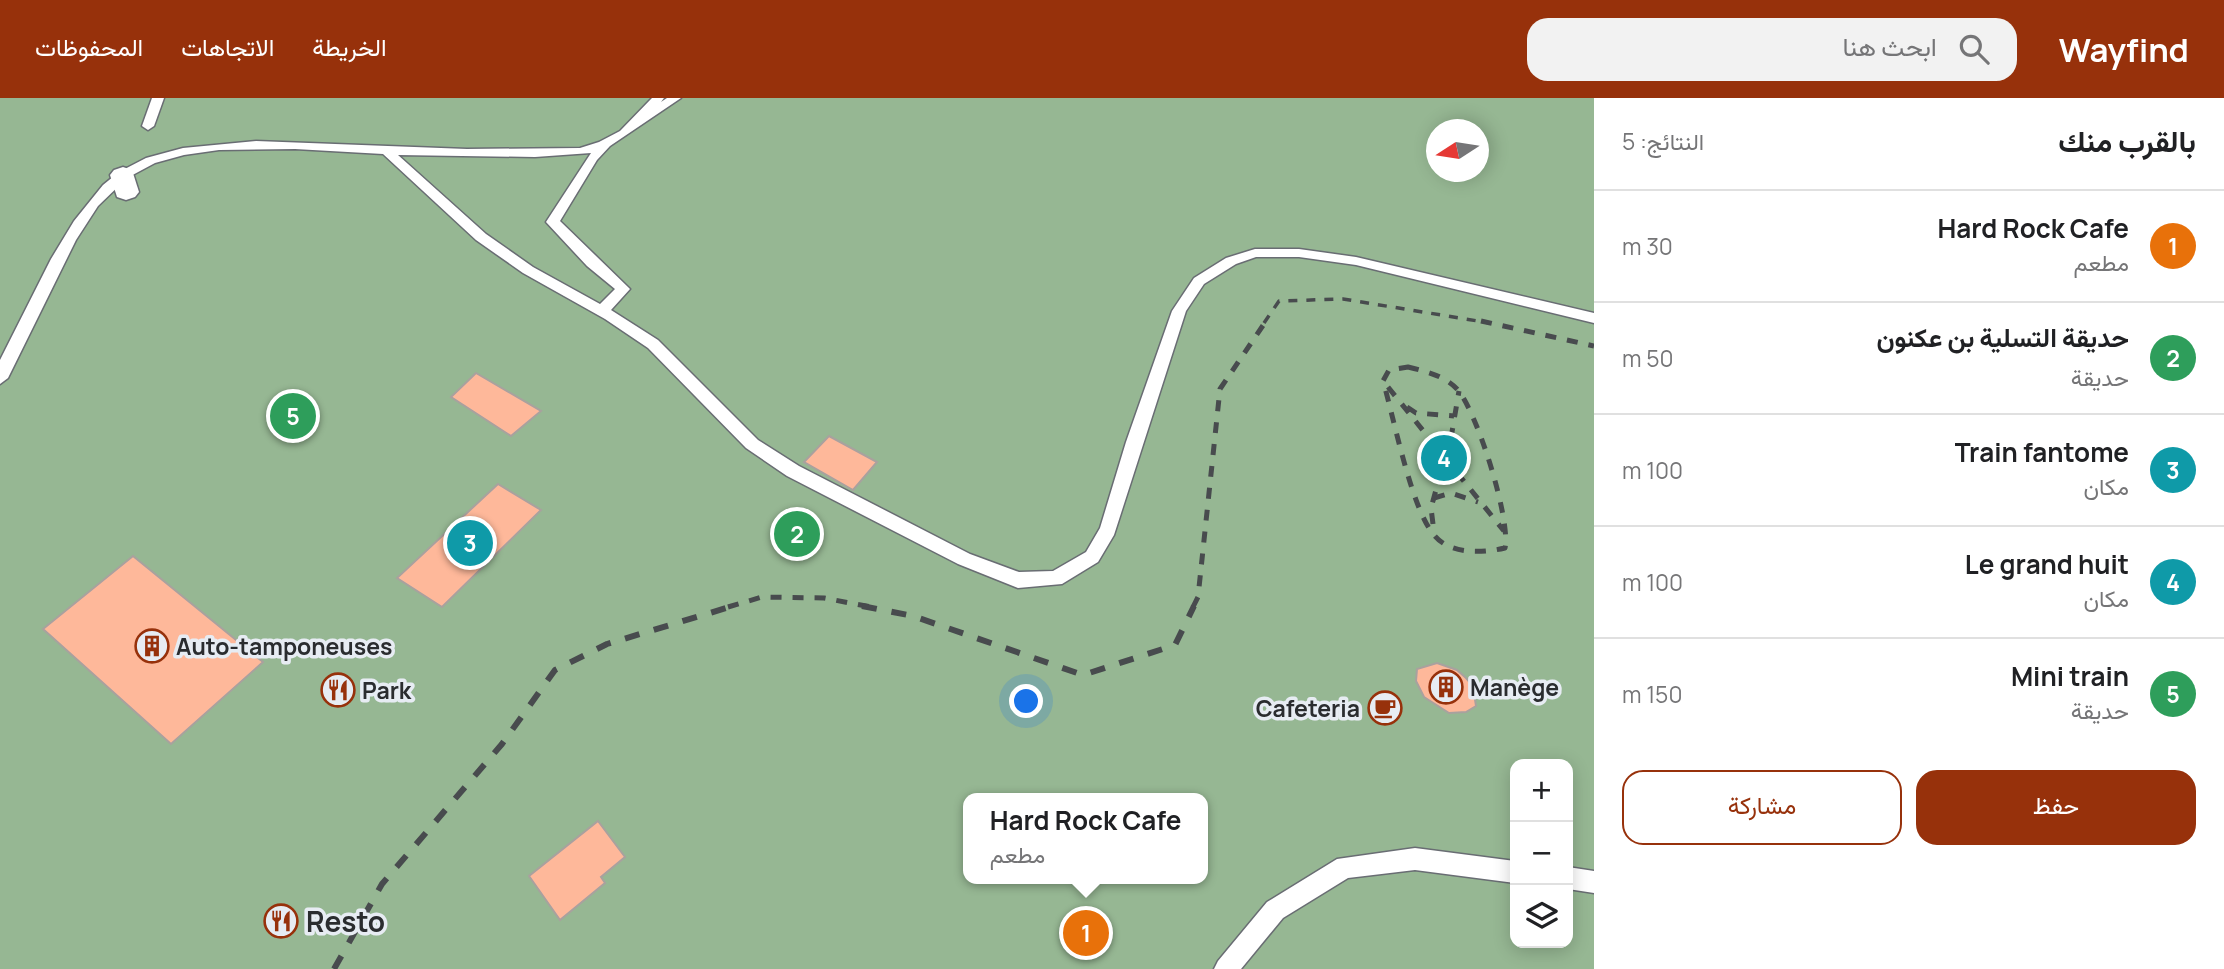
<!DOCTYPE html>
<html lang="ar">
<head>
<meta charset="utf-8">
<style>
	body { margin:0; font-family:Manrope,Vazirmatn,sans-serif; background:#f2f2f2; color:#202124; direction:rtl }
	.controls { position:absolute; right:21px; bottom:21px; display:grid; overflow:hidden; border-radius:14px; box-shadow:0 4px 18px #0003 }
	.controls button { width:63px; height:63px; display:grid; place-items:center; padding:0; border:0; border-bottom:2px solid #e0e0e0; background:#fff; color:#202124; font:35px sans-serif }
	.compass { position:absolute; left:1426px; top:21px; width:63px; height:63px; border-radius:50%; background:#fff; box-shadow:0 4px 18px #0003; rotate:258deg }
	.you { position:absolute; left:1027px; top:604px; width:24px; height:24px; margin:-18px; border:5px solid #fff; border-radius:50%; background:#1a73e8; box-shadow:0 0 0 10px #1a73e833 }
	.badge { display:grid; place-items:center; width:46px; height:46px; border-radius:50%; background:#97310b; color:#fff; font-size:23px; font-weight:700 }
	.pin { position:absolute; translate:-50% -50%; border:4px solid #fff; box-shadow:0 2px 7px #0006 }
	.popup { position:absolute; left:963px; top:695px; width:245px; height:91px; box-sizing:border-box; display:grid; place-content:center; border-radius:14px; background:#fff; filter:drop-shadow(0 2px 5px #0005); font-size:23px; white-space:nowrap; color:#757577 }
	.popup b { font-size:26px; color:#202124 }
	.popup::after { content:''; position:absolute; left:50%; top:100%; margin-left:-14px; border:14px solid transparent; border-top-color:#fff }
	.list { margin:0; padding:0; list-style:none }
	h2 { display:flex; justify-content:space-between; align-items:center; height:91px; margin:0; padding:0 28px; font-size:30px }
	h2 small { font-size:23px; font-weight:400; color:#757577 }
	.list li { display:grid; grid-template-columns:46px 1fr auto; gap:21px; align-items:center; box-sizing:border-box; height:112px; padding:0 28px; border-top:2px solid #e0e0e0 }
	.list b { display:block; font-size:26px; white-space:nowrap }
	.list p { margin:0; font-size:23px; white-space:nowrap; color:#757577 }
	.list em { font-size:23px; font-style:normal; color:#757577 }
	.actions { display:flex; gap:14px; padding:21px 28px }
	.actions a { flex:1; padding:16px 0; border:2px solid #97310b; border-radius:21px; text-align:center; font-size:24px; color:#97310b }
	.actions .main { background:#97310b; color:#fff }
	.icon { flex:none; width:38px; height:38px; fill:none; stroke:currentColor; stroke-width:2; stroke-linecap:round; stroke-linejoin:round }
	.map { position:relative; flex:none; width:1594px; height:871px; overflow:hidden; direction:ltr }
	header { display:flex; align-items:center; gap:42px; box-sizing:border-box; height:98px; padding:0 35px; background:#97310b; color:#fff }
	header strong { font-size:33px }
	nav { display:flex; gap:38px; margin-inline-start:auto; font-size:24px }
	.search { width:490px; height:63px; background:#f2f2f2; display:flex; align-items:center; gap:18px; box-sizing:border-box; padding:0 24px; border-radius:21px; color:#757577; font-size:26px }
	main { display:flex }
	aside { flex:1; background:#fff }
	.map>svg:first-child { display:block }
</style>
</head>
<body>
<header>
<strong>Wayfind</strong>
<div class="search"><svg class="icon" aria-label="search" viewBox="0 0 24 24"><circle cx="10" cy="10" r="6"/><path d="M15 15l6 6"/></svg>ابحث هنا</div>
<nav><a>الخريطة</a><a>الاتجاهات</a><a>المحفوظات</a></nav>
</header>
<main>
<aside>
<h2>بالقرب منك<small>النتائج: 5</small></h2>
<ul class="list">
<li><span class="badge" style="background:#e8710a">1</span><div><b>Hard Rock Cafe</b><p>مطعم</p></div><em>30 m</em></li>
<li><span class="badge" style="background:#2e9e5b">2</span><div><b>حديقة التسلية بن عكنون</b><p>حديقة</p></div><em>50 m</em></li>
<li><span class="badge" style="background:#0f9aa8">3</span><div><b>Train fantome</b><p>مكان</p></div><em>100 m</em></li>
<li><span class="badge" style="background:#0f9aa8">4</span><div><b>Le grand huit</b><p>مكان</p></div><em>100 m</em></li>
<li><span class="badge" style="background:#2e9e5b">5</span><div><b>Mini train</b><p>حديقة</p></div><em>150 m</em></li>
</ul>
<div class="actions"><a class="main">حفظ</a><a>مشاركة</a></div>
</aside>
<div class="map">
<svg width="1594" height="871" viewBox="0 0 1594 871">
	<rect width="100%" height="100%" fill="#dadfe5"/>
	<path fill="#96b793" fill-rule="evenodd" d="M0 0H1594V871H0ZM1436 32H1478V74H1436ZM1515 666H1568V845H1515ZM969 700H1203V781H969Z"/>
	<g fill="#feb89a" stroke="#a9a19e" stroke-width="2">
		<polygon points="476,275 541,313 511,338 451,299"/>
		<polygon points="829,338 877,364 853,392 804,364"/>
		<polygon points="498,386 541,412 442,509 397,480"/>
		<polygon points="133,458 263,564 171,646 43,531"/>
		<polygon points="1437,565 1457,572 1466,580 1473,588 1476,608 1466,614 1449,615 1424,599 1416,583 1417,571"/>
		<polygon points="598,723 625,759 601,779 605,785 560,822 529,778"/>
	</g>
	<g fill="none" stroke-linecap="round" stroke-linejoin="round">
		<defs>
			<g id="lane">
				<polygon points="152,0 164,0 154,28 148,32 142,28"/>
				<path d="M652 0H664L661 4 667 0H681L610 48 597 62 560 123 630 191 611 212 658 242 758 342 799 368 970 456 1019 474 1053 473 1086 454 1100 430 1126 344 1172 213 1194 180 1226 160 1255 151H1299L1356 159 1594 215V225L1356 167 1299 159H1256L1236 166 1204 186 1186 213 1114 437 1098 464 1062 486 1018 490 958 466 787 378 746 350 648 250 605 221 523 175 476 142 383 56 295 51 219 52 184 57 155 65 127 80 98 108 76 142 8 280 0 286V262L51 161 74 123 103 87 119 74 146 60 183 50 256 43 467 51 580 50 599 44 620 33ZM591 55 546 124 587 168 615 191 600 206 533 169 486 136 398 57 535 59Z"/>
				<polygon points="1415,750 1515,763 1515,785 1415,772 1348,780 1283,820 1241,871 1214,871 1218,863 1267,804 1337,761"/>
				<polygon points="1568,769 1594,773 1594,795 1568,791"/>
			</g>
			<polygon id="street" points="123,69 132,72 139,94 135,99 126,102 117,99 110,77 114,72"/>
		</defs>
		<use href="#lane" stroke="#696d73" stroke-width="3"/>
		<use href="#street" stroke="#696d73" stroke-width="3"/>
		<use href="#lane" fill="#fff" fill-rule="evenodd"/>
		<use href="#street" fill="#fff" fill-rule="evenodd"/>
		<polyline stroke="#484b4e" stroke-width="3.5" stroke-dasharray="9 9" stroke-linecap="butt" points="1264,225 1279,203 1343,201 1490,225"/>
		<g stroke="#484b4e" stroke-width="5" stroke-dasharray="11 11" stroke-linecap="butt">
			<polyline points="1481,223 1594,248"/>
			<path d="M1408 269C1425 273 1445 278 1457 291 1477 313 1511 422 1505 450 1483 455 1450 457 1434 437 1411 410 1394 320 1383 283L1389 272Z"/>
			<polyline points="1388,289 1504,433"/>
			<polyline points="1407,309 1416,315 1454,318"/>
			<polyline points="1434,400 1451,395 1478,404"/>
			<polyline points="1433,426 1431,410 1452,334 1459,293"/>
			<polyline points="728,509 762,499 824,500 871,509"/>
			<polyline points="1193,509 1198,499 1220,291 1266,223"/>
		</g>
		<g stroke="#484b4e" stroke-width="6" stroke-dasharray="15 15" stroke-linecap="butt">
			<polyline points="862,508 913,518 1083,577 1175,547 1194,508"/>
			<polyline points="334,871 382,786 502,646 555,572 607,546 733,508"/>
		</g>
	</g>
	<defs>
		<symbol id="building-ring" viewBox="-11 -11 22 22"><circle r="9.5" fill="#e7ecf3" stroke="#97310b" stroke-width="1.5"/><path d="M-4-6H4V6H1V3H-1V6H-4ZM-2.5-4.3h1.7v1.8h-1.7ZM.8-4.3h1.7v1.8H.8ZM-2.5-1h1.7V.8h-1.7ZM.8-1h1.7V.8H.8Z" fill="#97310b"/></symbol>
		<symbol id="restaurant-ring" viewBox="-11 -11 22 22"><circle r="9.5" fill="#e7ecf3" stroke="#97310b" stroke-width="1.5"/><path d="M-5-6h1v4h1v-4h1v4h1v-4h1v5L-1.5 .5V6h-2V.5L-5-1ZM5-6V6H3V1.5H1.5Q1.5-4 5-6Z" fill="#97310b"/></symbol>
		<symbol id="cafe-ring" viewBox="-11 -11 22 22"><circle r="9.5" fill="#e7ecf3" stroke="#97310b" stroke-width="1.5"/><path d="M-5.5-4.5H6V0H3Q3 3.5 0 3.5H-2.5Q-5.5 3.5-5.5 0ZM3-3.2v2h1.7v-2ZM-6 4.5H4V6H-6Z" fill="#97310b"/></symbol>
	</defs>
	<g fill-rule="evenodd">
		<use href="#building-ring" x="133" y="529" width="38" height="38"/>
		<use href="#building-ring" x="1427" y="570" width="38" height="38"/>
		<use href="#restaurant-ring" x="319" y="573" width="38" height="38"/>
		<use href="#cafe-ring" x="1366" y="591" width="38" height="38"/>
		<use href="#restaurant-ring" x="262" y="804" width="38" height="38"/>
	</g>
	<g text-anchor="middle" dominant-baseline="central" stroke-width="7" stroke-linejoin="round" paint-order="stroke">
		<g font-size="23" font-weight="bold" fill="#2a2c2f" stroke="#e7ecf3" text-anchor="start">
			<text x="176" y="548">Auto-tamponeuses</text>
			<text x="1470" y="589">Manège</text>
			<text x="362" y="592">Park</text>
			<text x="1360" y="610" text-anchor="end">Cafeteria</text>
		</g>
		<g font-size="28" font-weight="bold" fill="#2a2c2f" stroke="#e7ecf3" text-anchor="start">
			<text x="306" y="823">Resto</text>
		</g>
	</g>
</svg>
<div class="controls">
<button>+</button>
<button>−</button>
<button><svg class="icon" aria-label="layers" viewBox="0 0 24 24"><path d="M12 4l9 5-9 5-9-5zM3 14l9 5 9-5"/></svg></button>
</div>
<svg class="compass" viewBox="-18 -18 36 36"><path d="M0-13l5 13h-10z" fill="#e53935"/><path d="M0 13l5-13h-10z" fill="#757577"/></svg>
<div class="you"></div>
<div class="pin badge" style="left:1086px;top:835px;background:#e8710a">1</div>
<div class="popup"><b>Hard Rock Cafe</b>مطعم</div>
<div class="pin badge" style="left:797px;top:436px;background:#2e9e5b">2</div>
<div class="pin badge" style="left:470px;top:445px;background:#0f9aa8">3</div>
<div class="pin badge" style="left:1444px;top:360px;background:#0f9aa8">4</div>
<div class="pin badge" style="left:293px;top:318px;background:#2e9e5b">5</div>
</div>
</main>
</body>
</html>
